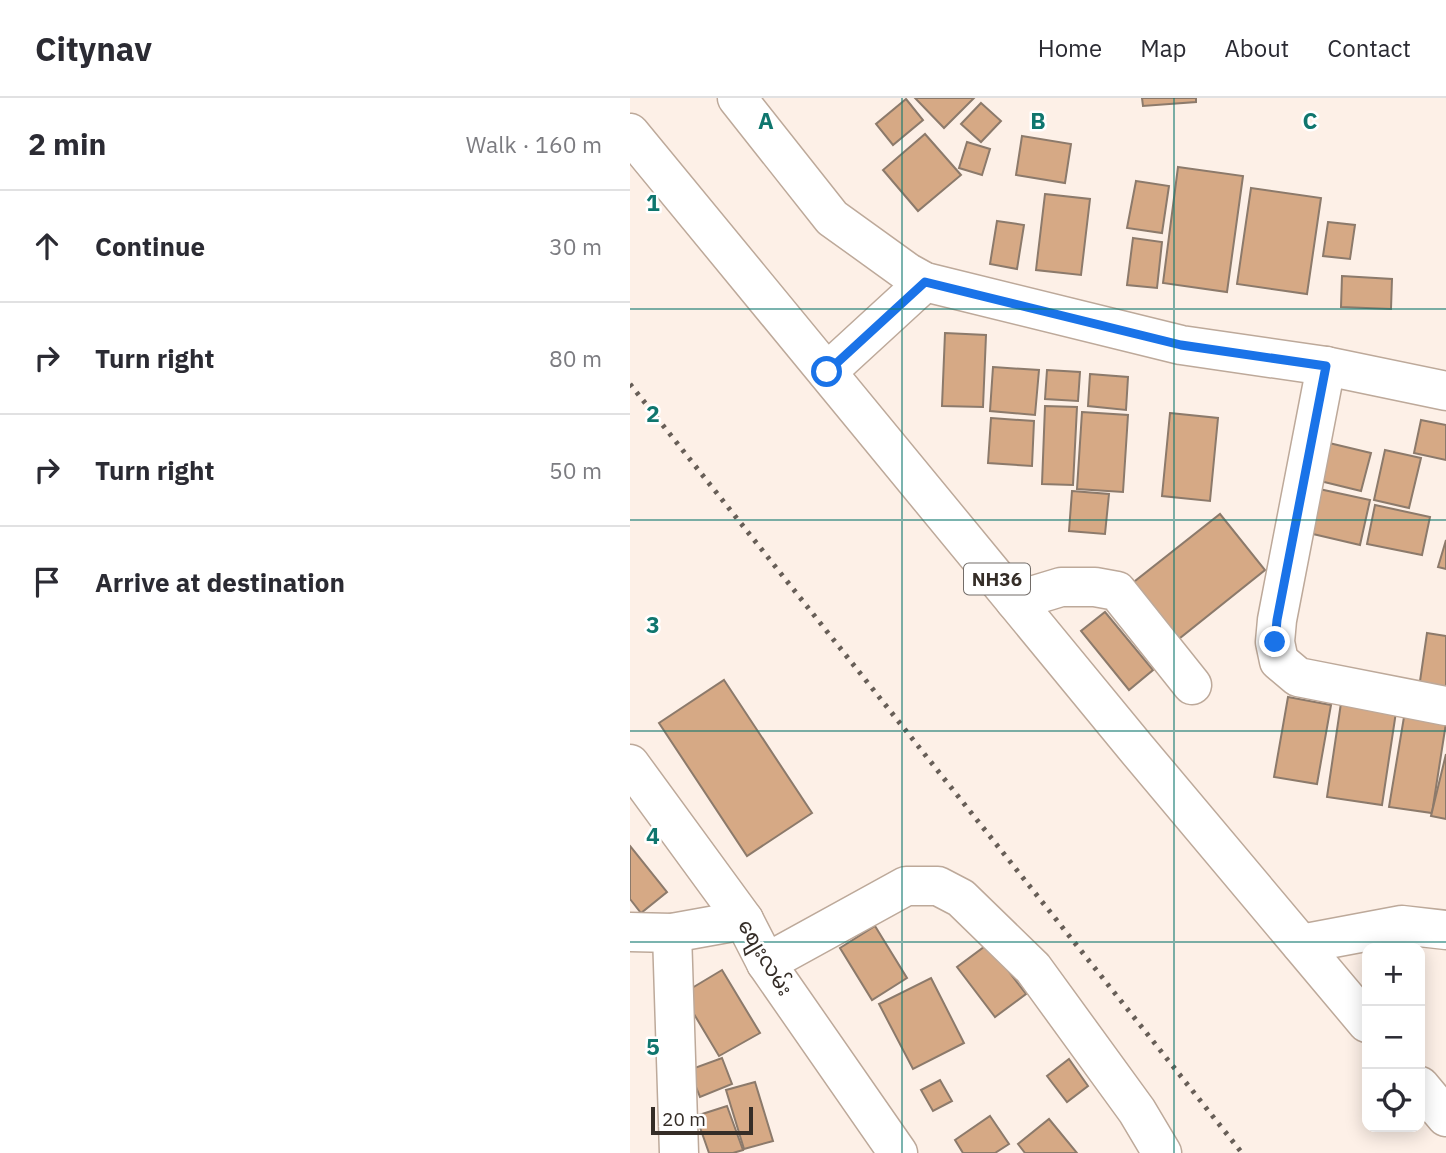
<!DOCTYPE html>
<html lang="en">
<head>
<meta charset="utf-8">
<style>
	body { margin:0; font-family:"IBM Plex Sans","Noto Sans Myanmar",sans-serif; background:#f7f7f7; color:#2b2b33 }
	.controls { position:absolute; right:21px; bottom:21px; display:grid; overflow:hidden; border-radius:14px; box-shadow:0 4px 18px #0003 }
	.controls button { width:63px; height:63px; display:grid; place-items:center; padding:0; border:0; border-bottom:2px solid #e1e1e2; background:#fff; color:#2b2b33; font:35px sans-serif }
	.scale { position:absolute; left:21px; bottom:18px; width:102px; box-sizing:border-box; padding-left:7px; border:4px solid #352d27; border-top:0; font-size:19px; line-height:24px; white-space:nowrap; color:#352d27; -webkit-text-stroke:5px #fff; paint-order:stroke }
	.stop { position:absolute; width:21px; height:21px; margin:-16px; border:5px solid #1a73e8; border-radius:50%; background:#fff }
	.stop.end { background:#1a73e8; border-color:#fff; box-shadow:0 2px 7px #0008 }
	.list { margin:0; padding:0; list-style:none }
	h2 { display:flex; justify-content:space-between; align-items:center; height:91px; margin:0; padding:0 28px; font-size:30px }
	h2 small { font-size:23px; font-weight:400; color:#7c7c81 }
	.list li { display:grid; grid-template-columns:46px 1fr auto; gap:21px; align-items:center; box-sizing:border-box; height:112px; padding:0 28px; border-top:2px solid #e1e1e2 }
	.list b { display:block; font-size:26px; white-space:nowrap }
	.list em { font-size:23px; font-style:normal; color:#7c7c81 }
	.icon { flex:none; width:38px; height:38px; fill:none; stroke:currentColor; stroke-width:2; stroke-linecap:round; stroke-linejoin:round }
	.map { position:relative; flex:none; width:816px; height:1055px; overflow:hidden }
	header { display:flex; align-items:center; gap:42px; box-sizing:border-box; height:98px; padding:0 35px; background:#fff; border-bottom:2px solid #e1e1e2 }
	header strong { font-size:33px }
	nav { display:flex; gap:38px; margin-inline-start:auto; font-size:24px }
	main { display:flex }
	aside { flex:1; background:#fff }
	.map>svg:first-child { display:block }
</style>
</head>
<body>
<header>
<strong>Citynav</strong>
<nav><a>Home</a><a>Map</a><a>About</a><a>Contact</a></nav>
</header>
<main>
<aside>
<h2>2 min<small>Walk · 160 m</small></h2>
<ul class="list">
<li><svg class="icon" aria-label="ahead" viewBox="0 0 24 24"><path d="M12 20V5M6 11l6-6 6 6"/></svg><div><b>Continue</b></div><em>30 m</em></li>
<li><svg class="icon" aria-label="right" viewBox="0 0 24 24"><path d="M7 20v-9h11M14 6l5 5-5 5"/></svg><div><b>Turn right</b></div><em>80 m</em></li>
<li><svg class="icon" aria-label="right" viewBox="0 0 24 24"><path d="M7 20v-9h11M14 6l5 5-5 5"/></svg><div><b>Turn right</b></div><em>50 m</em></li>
<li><svg class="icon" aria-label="arrive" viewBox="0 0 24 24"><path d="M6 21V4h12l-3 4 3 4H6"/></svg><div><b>Arrive at destination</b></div></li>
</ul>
</aside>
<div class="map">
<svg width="816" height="1055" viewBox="0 0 816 1055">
	<rect width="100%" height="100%" fill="#fdf0e7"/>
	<g fill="#d6a985" stroke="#8c7a6b" stroke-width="2">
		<polygon points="285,0 344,0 314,30"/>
		<polygon points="512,0 566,0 566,4 513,8"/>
		<polygon points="276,1 293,22 263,47 246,26"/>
		<polygon points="351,5 371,23 351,44 331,26"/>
		<polygon points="295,36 331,77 288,113 253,72"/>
		<polygon points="392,38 441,46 435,85 386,77"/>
		<polygon points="337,44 360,51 352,77 329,70"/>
		<polygon points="548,69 613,78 597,194 533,185"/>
		<polygon points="506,83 539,88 532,135 497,130"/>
		<polygon points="621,90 691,100 677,196 607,186"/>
		<polygon points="415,96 460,101 451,177 406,172"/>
		<polygon points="367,123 394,127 387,171 360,166"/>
		<polygon points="698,124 725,127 720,161 693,158"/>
		<polygon points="503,140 532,144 527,190 497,187"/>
		<polygon points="712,178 762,181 761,211 711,209"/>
		<polygon points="315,235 356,237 353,309 312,308"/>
		<polygon points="363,269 409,272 405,317 360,313"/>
		<polygon points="417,272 450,274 448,303 415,301"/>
		<polygon points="460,276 498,279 496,312 458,308"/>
		<polygon points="415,308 447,309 443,387 412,386"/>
		<polygon points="452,314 498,317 493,394 447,391"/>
		<polygon points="540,315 588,320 580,403 532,398"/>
		<polygon points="361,320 404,323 402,368 358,365"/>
		<polygon points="791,322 816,327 816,362 784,355"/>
		<polygon points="695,344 741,355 731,393 686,382"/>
		<polygon points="755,352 791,360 779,410 744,402"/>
		<polygon points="680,389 740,402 730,447 670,433"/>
		<polygon points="442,393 479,396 475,436 439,433"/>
		<polygon points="745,407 800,419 792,457 737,446"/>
		<polygon points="590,416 635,472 545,544 500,487"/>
		<polygon points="816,442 816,471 808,469"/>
		<polygon points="475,514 523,572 499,592 451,533"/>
		<polygon points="797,535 816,538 816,594 789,590"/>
		<polygon points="94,582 182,715 117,758 29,625"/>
		<polygon points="658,599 701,607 687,686 644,679"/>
		<polygon points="711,605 766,614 752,707 697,699"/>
		<polygon points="774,619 816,625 802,715 759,709"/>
		<polygon points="816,656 816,721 801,718"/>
		<polygon points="0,748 37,794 11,815 0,801"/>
		<polygon points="245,828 277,880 242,902 210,850"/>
		<polygon points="358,846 396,896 365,919 327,869"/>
		<polygon points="92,872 130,935 89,958 52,896"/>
		<polygon points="301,880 334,945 283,971 249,906"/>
		<polygon points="92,960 102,986 70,999 59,972"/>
		<polygon points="439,961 458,988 437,1004 417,978"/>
		<polygon points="310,982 322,1003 303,1013 291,992"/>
		<polygon points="125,984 143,1043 114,1051 96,992"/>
		<polygon points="97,1008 113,1052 103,1055 79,1055 66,1018"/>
		<polygon points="360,1018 379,1046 365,1055 333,1055 325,1042"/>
		<polygon points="419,1021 447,1055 395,1055 388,1046"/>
	</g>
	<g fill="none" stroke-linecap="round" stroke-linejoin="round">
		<defs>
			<g id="minor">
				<polyline points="107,0 202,120 277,174 295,184 551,247 696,268 816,293"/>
				<polyline points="696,268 647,522 645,544 649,563 668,579 816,608"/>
				<polyline points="197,274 295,184"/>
				<polyline points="385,503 431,489 465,489 487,493 562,587"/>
				<polyline points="0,834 42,835 114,822"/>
				<polyline points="42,835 49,1055"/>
				<polyline points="671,846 772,827 816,832"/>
				<polyline points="136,865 276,788 308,788 331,800 403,870 507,1013 532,1055"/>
			</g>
			<polyline id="major" points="0,666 114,822 136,865 268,1055"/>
			<g id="highway">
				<polyline points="0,35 506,650 737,925"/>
				<polyline points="790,988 816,1019"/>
			</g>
		</defs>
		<use href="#minor" stroke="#bda99a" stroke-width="41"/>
		<use href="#major" stroke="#bda99a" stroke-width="41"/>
		<use href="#highway" stroke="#bda99a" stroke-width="41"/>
		<use href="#minor" stroke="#fff" stroke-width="38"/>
		<use href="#major" stroke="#fff" stroke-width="38"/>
		<use href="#highway" stroke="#fff" stroke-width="38"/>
		<polyline stroke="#675e57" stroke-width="5" stroke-dasharray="3.5 7" stroke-linecap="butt" points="0,286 612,1055"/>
	</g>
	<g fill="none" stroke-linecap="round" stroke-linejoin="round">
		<polyline stroke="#1a73e8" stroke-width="9" points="197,274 295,184 551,247 696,268 647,522 645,544"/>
	</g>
	<path fill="none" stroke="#0f766e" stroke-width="2" stroke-opacity="0.55" d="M272 0V1055M544 0V1055M0 211H816M0 422H816M0 633H816M0 844H816"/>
	<g text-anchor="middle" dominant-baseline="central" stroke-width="5" stroke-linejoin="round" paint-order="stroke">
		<rect fill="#fff" stroke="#726c68" stroke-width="2" x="334" y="465.5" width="66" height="31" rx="5"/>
		<g font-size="19" font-weight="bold" fill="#352d27">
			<text x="367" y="481">NH36</text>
		</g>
		<g font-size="21" fill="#352d27" stroke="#fff">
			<text transform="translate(136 859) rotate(59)">စျေးလမ်း</text>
		</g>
	</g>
	<g font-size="23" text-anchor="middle" font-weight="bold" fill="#0f766e" stroke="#fff" stroke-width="5" stroke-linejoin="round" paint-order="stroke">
		<text x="136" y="31">A</text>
		<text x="408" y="31">B</text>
		<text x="680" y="31">C</text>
		<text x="23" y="113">1</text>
		<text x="23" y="324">2</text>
		<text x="23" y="535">3</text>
		<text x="23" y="746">4</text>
		<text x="23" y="957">5</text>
	</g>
</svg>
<div class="controls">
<button>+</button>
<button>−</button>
<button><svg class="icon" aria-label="locate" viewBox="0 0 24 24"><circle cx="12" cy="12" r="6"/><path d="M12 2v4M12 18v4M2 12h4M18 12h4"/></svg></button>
</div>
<div class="scale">20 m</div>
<div class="stop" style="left:197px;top:274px"></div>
<div class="stop end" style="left:645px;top:544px"></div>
</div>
</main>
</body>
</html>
